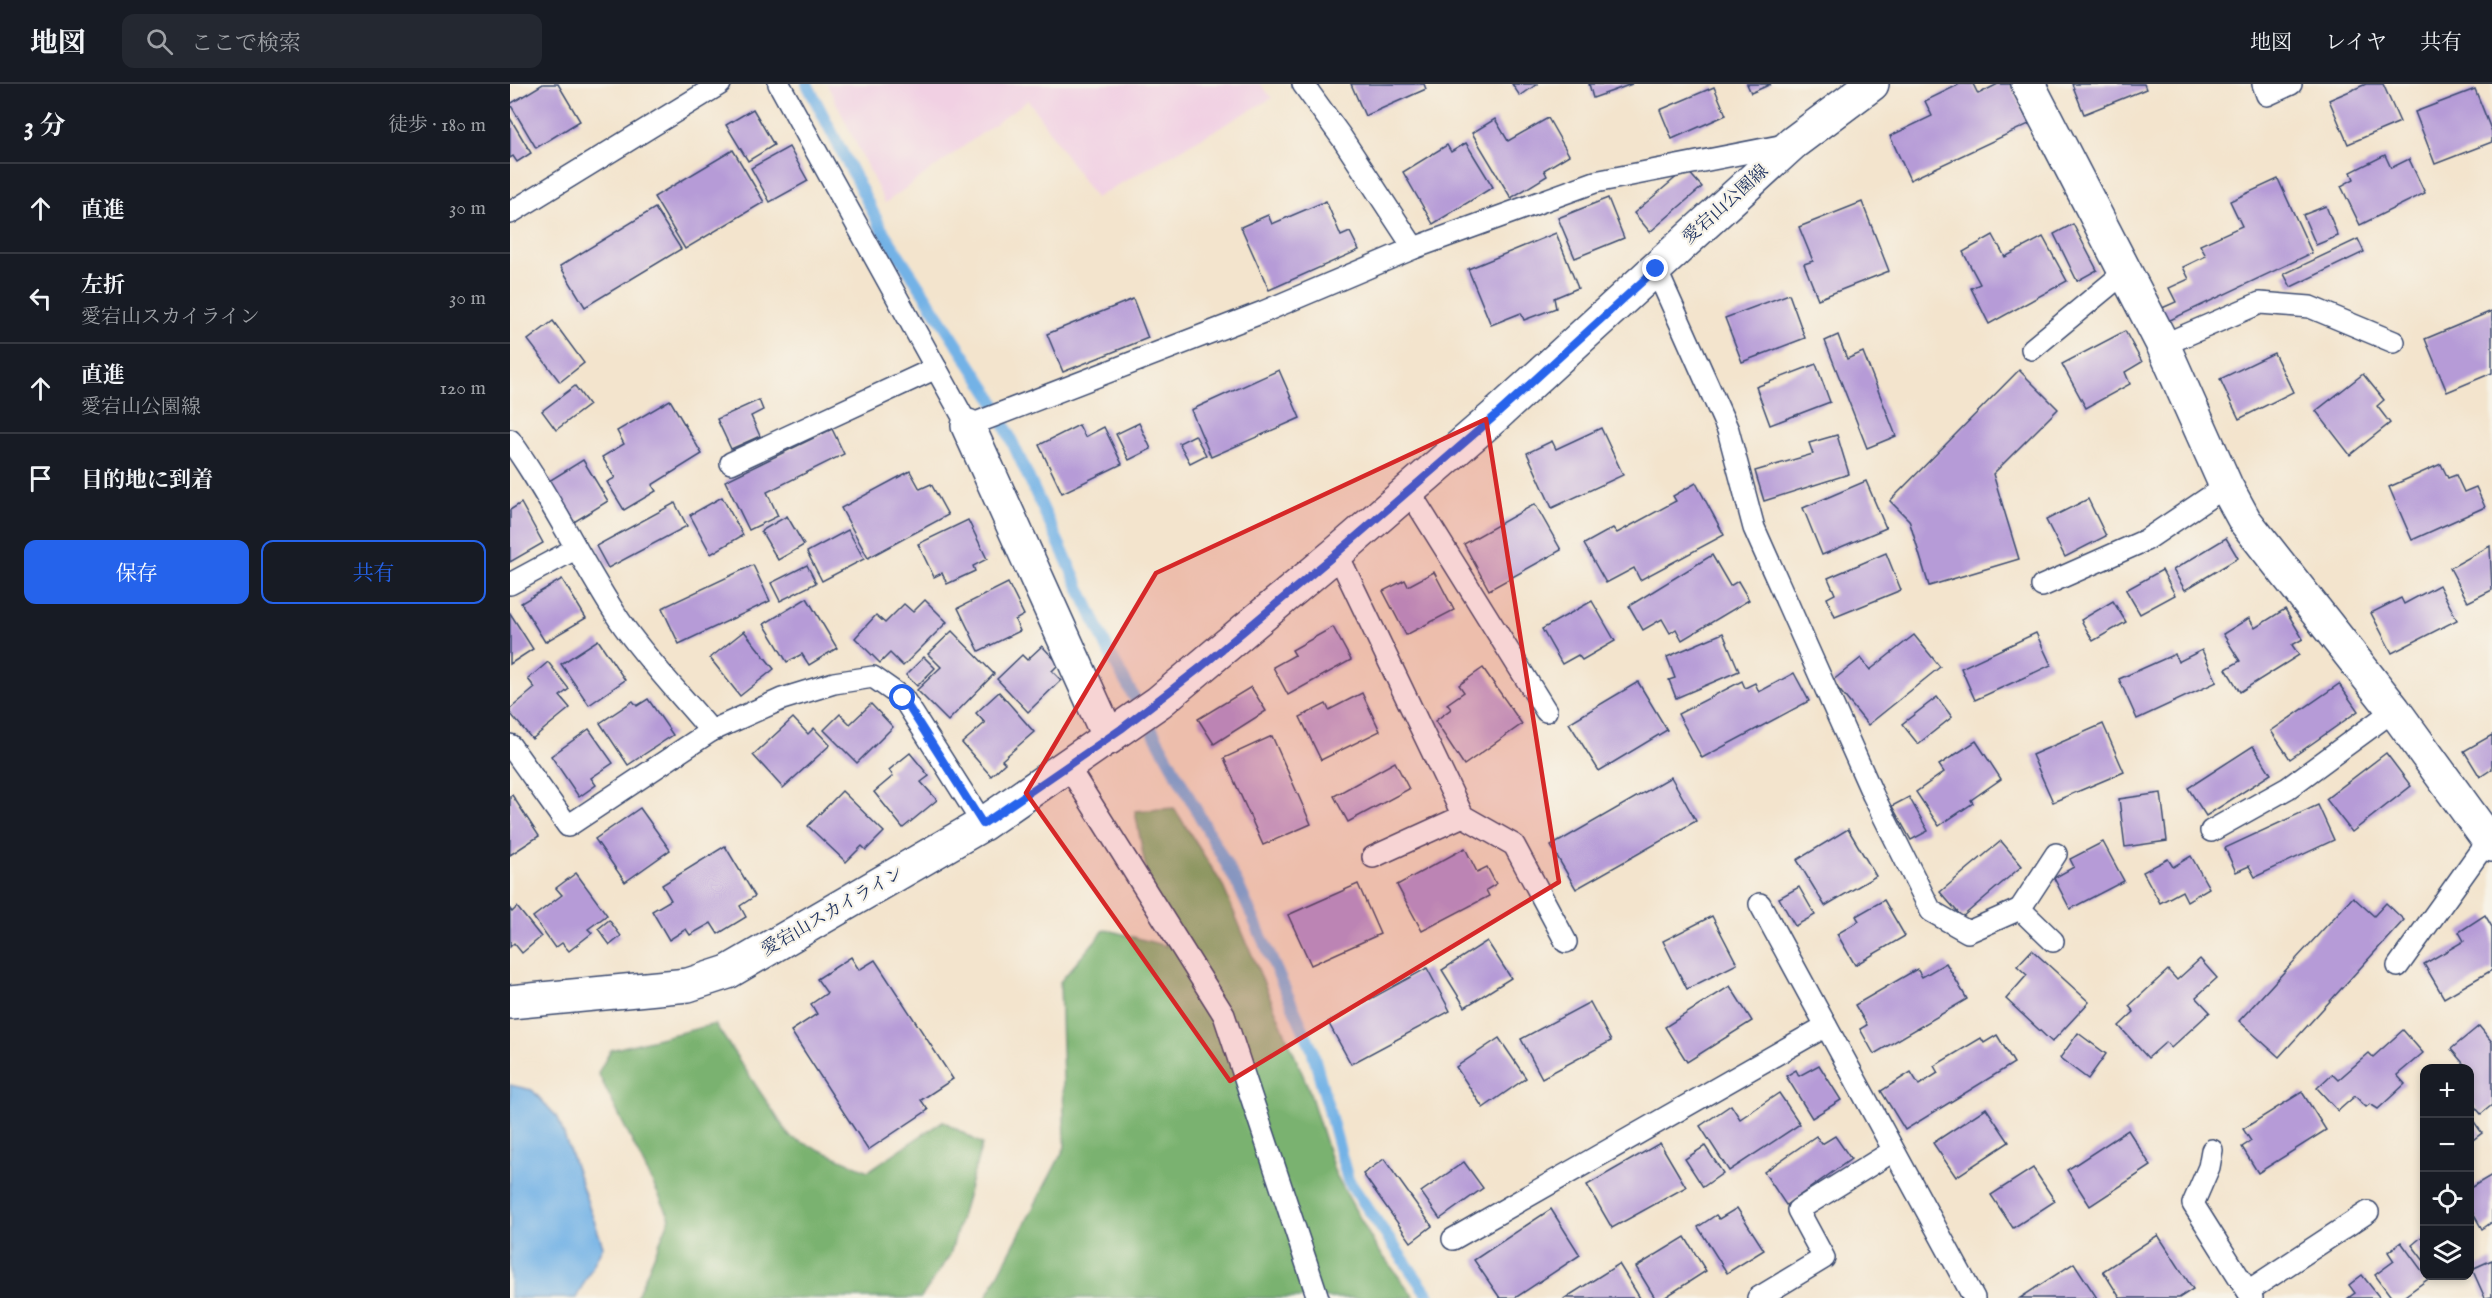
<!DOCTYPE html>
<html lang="ja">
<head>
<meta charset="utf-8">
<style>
	body { margin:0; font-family:"IM FELL English","Noto Serif JP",serif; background:#242831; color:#f1f3f6 }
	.controls { position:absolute; right:18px; bottom:18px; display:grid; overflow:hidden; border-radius:12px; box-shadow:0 3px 9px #0003 }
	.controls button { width:54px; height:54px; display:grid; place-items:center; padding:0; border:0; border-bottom:2px solid #363941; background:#171b24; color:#f1f3f6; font:30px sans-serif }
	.stop { position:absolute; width:18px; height:18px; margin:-14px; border:4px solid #2563eb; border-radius:50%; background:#fff }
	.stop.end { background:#2563eb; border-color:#fff; box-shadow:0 2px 6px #0008 }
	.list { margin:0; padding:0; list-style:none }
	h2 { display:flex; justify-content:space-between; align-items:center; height:78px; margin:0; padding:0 24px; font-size:26px }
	h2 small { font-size:20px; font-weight:400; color:#9ea1a6 }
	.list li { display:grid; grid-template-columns:39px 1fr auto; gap:18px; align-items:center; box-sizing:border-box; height:90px; padding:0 24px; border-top:2px solid #363941 }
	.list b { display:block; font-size:22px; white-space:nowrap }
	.list p { margin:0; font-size:20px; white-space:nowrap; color:#9ea1a6 }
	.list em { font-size:20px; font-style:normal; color:#9ea1a6 }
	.actions { display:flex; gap:12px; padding:18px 24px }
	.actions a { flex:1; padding:14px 0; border:2px solid #2563eb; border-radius:12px; text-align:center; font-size:21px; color:#2563eb }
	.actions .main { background:#2563eb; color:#fff }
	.icon { flex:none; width:33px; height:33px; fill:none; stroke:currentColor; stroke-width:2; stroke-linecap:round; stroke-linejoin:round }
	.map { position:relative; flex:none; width:1982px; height:1214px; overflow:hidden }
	header { display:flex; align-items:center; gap:36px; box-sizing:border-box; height:84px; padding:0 30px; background:#171b24; border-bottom:2px solid #363941 }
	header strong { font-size:28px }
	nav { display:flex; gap:33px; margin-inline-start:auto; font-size:21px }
	.search { width:420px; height:54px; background:#242831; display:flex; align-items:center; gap:15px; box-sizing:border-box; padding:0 21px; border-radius:12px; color:#9ea1a6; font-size:22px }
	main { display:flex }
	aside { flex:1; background:#171b24 }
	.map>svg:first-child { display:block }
</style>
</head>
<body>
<header>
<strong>地図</strong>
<div class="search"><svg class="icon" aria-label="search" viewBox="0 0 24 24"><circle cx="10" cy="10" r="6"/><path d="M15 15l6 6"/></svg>ここで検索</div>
<nav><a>地図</a><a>レイヤ</a><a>共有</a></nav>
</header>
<main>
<aside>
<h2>3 分<small>徒歩 · 180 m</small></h2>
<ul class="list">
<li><svg class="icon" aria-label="ahead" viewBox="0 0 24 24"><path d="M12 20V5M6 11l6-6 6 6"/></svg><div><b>直進</b></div><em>30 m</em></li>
<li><svg class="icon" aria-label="left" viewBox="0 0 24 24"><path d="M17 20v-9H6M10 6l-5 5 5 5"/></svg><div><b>左折</b><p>愛宕山スカイライン</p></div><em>30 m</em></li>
<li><svg class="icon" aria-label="ahead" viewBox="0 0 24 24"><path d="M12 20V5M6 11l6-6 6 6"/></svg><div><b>直進</b><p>愛宕山公園線</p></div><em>120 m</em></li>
<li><svg class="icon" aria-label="arrive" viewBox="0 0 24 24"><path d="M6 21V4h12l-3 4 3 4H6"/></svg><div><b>目的地に到着</b></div></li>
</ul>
<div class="actions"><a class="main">保存</a><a>共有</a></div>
</aside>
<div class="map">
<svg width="1982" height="1214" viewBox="0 0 1982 1214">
	<rect width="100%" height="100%" fill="#f7f3e8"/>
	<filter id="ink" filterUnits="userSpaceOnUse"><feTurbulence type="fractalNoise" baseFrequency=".0167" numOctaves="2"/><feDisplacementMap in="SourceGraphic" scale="12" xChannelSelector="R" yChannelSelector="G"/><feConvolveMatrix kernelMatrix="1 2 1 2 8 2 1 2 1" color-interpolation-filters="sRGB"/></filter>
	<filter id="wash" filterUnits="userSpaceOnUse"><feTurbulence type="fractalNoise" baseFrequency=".008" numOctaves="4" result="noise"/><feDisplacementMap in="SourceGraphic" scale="24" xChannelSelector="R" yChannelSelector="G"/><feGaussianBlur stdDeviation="1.35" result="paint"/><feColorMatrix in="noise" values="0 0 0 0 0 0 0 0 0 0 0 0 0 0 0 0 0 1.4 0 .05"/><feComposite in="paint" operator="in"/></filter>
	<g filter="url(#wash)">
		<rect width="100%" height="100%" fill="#f3e4cd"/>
		<polygon fill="#f1d0e3" points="317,0 750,0 762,14 585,114 518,16 375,119"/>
		<g fill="#7ab26f" stroke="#4a7066" stroke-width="1.5">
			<polygon points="664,724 712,800 798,1003 825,1089 866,1163 905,1214 476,1214 555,1063 550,898 595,845 656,862 634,776 625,727"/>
			<polygon points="205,940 280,1053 358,1087 433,1037 472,1060 440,1171 411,1214 126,1214 160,1134 88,989 101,966"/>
		</g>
		<polygon fill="#73b2e6" stroke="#4770a2" stroke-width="1.5" points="0,1001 22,1006 48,1034 93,1162 66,1214 0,1214"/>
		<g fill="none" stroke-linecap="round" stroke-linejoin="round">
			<polyline stroke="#73b2e6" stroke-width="12" points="297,0 371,144 481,312 599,568 729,803 802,965 838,1096 920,1214"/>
		</g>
		<g id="blocks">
			<g fill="#b69bd7">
				<polygon points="33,0 48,0 70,37 26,64 0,20"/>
				<polygon points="841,0 914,0 916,5 855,32"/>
				<polygon points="1002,0 1027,0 1010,12"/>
				<polygon points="1079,0 1122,0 1083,14"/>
				<polygon points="1237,0 1261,0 1241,9"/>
				<polygon points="1450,0 1463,0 1468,10 1488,0 1500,0 1519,40 1400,96 1380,52 1422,32 1415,17"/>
				<polygon points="1562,0 1634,0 1636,5 1574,30"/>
				<polygon points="1856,0 1873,0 1890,38 1838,60 1819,16"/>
				<polygon points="1204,3 1216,31 1162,55 1150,26"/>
				<polygon points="1965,5 1982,48 1982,58 1925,80 1905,28"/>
				<polygon points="243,25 264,61 238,77 216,41"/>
				<polygon points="0,34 21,69 7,78 3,72 0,74"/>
				<polygon points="1038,34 1059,71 1034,86 1037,92 1001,114 962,49 985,35 998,57"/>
				<polygon points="956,59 983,103 923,140 893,88 937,61 941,68"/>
				<polygon points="279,63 298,97 260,118 241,84"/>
				<polygon points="223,66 254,118 175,165 144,113"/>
				<polygon points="1875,71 1881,84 1899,75 1915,109 1850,141 1831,102 1844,95 1841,88"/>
				<polygon points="1176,85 1192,103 1140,148 1124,129"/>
				<polygon points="1768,95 1802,169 1656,238 1650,225 1666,218 1659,204 1679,195 1673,183 1696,172 1690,161 1732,142 1720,117"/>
				<polygon points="1098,114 1114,154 1065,174 1048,134"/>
				<polygon points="816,117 831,152 840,148 849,166 759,206 731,143 758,131 762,140"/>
				<polygon points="1352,118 1379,187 1308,215 1294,180 1303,177 1289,143"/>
				<polygon points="1816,122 1828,152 1806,161 1793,131"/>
				<polygon points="145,124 171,165 75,223 50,182"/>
				<polygon points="1563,140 1587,186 1567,197 1544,150"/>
				<polygon points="1046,149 1068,204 1044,214 1046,224 1014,236 1011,229 981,241 958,185"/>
				<polygon points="1483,151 1495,173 1533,153 1557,197 1479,240 1461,204 1470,200 1453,168"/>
				<polygon points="1848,155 1854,168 1781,203 1774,190"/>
				<polygon points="1279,210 1295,254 1232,278 1215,234"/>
				<polygon points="623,215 638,254 553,288 537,250"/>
				<polygon points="1982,227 1982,289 1937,308 1915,255"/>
				<polygon points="43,237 74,279 50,298 18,256"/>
				<polygon points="1615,247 1632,278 1615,288 1620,300 1576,324 1552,280"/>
				<polygon points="1328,251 1337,275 1353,268 1386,352 1357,364 1315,257"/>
				<polygon points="1764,269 1783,308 1729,335 1710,295"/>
				<polygon points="1306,280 1320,318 1260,341 1246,303"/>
				<polygon points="769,286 790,334 701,373 681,326"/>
				<polygon points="1509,286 1548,325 1483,390 1509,475 1419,502 1399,436 1380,417"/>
				<polygon points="1853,290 1874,316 1867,322 1880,339 1840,371 1806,327"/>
				<polygon points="65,302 79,321 46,346 32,327"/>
				<polygon points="160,316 192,370 142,401 146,407 114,426 97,398 105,394 92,373 114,360 107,347"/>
				<polygon points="249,316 253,326 241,332 250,352 221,365 207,335"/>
				<polygon points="629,339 641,365 619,376 606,350"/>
				<polygon points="569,341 575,353 594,343 612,380 552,409 529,361"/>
				<polygon points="1091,344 1113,391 1042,424 1017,369 1042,357 1046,365"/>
				<polygon points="322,345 334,370 257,408 268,432 239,446 215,397"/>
				<polygon points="685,351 696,371 680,379 669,359"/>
				<polygon points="1327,351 1339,390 1254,417 1245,387 1303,370 1299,359"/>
				<polygon points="73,376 98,417 64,438 39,397"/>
				<polygon points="1931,380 1938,394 1946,391 1954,408 1966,403 1975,423 1902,456 1879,403"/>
				<polygon points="400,387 410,405 421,400 438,431 358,474 331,424"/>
				<polygon points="1356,397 1376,444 1312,471 1293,424"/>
				<polygon points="1186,399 1214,451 1130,496 1124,484 1096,499 1074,460 1103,444 1107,449 1166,417 1163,412"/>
				<polygon points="212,413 233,451 201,470 180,431"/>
				<polygon points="1578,415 1596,452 1555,473 1536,436"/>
				<polygon points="11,419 33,459 0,478 0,426"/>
				<polygon points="165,419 177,442 98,484 86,462"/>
				<polygon points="1025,420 1051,466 979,506 954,460"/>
				<polygon points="277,432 294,461 268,476 251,447"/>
				<polygon points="458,436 477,475 463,482 465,487 437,500 432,489 424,493 408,460"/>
				<polygon points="338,446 354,475 312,497 297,468"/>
				<polygon points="1716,454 1728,474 1675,506 1663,486"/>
				<polygon points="1980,462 1982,506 1958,518 1940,484"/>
				<polygon points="1376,469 1391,506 1325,533 1317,514 1325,510 1318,494"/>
				<polygon points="1202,471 1220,502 1228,497 1239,516 1172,556 1166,545 1160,549 1152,535 1133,546 1119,522"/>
				<polygon points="243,481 260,517 169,560 152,524"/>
				<polygon points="297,481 306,499 270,517 261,499"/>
				<polygon points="1652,486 1665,511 1630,530 1616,506"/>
				<polygon points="924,488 944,526 896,551 873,507 895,496 898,502"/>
				<polygon points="52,495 76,534 35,558 11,519"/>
				<polygon points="498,499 514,531 505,536 510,547 469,567 448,524"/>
				<polygon points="1929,501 1947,536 1882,569 1861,529 1891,514 1894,520"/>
				<polygon points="297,514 327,564 299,581 292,570 277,578 254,540"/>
				<polygon points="415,516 437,538 393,582 380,569 370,579 345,554 366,531 375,539 394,520 403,528"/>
				<polygon points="1082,517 1105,557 1072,576 1068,571 1052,580 1032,545"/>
				<polygon points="1603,517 1616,538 1583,557 1571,536"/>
				<polygon points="1775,525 1793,555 1782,561 1789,571 1730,608 1716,585 1730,577 1713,550 1739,534 1745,544"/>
				<polygon points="0,529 23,565 0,580"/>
				<polygon points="823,543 841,576 778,611 763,583 785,571 782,566"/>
				<polygon points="234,547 264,585 230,612 200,574"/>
				<polygon points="442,547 484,590 438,637 407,606 431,583 418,570"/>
				<polygon points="1213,549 1229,587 1166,614 1159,596 1165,594 1157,573"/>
				<polygon points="1526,549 1541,581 1465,616 1451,584"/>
				<polygon points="1404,551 1430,583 1358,641 1322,597 1351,574 1360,586"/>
				<polygon points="88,556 115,596 79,621 51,580"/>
				<polygon points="532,562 549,580 542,587 551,596 518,628 487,595 512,571 517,576"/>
				<polygon points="1692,566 1707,598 1627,635 1609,595 1665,570 1668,578"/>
				<polygon points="414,573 425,584 407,602 396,591"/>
				<polygon points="38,578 59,605 50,612 60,624 22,655 0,629 0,625 25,604 18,595"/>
				<polygon points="973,584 1012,640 954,681 925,637 941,625 937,620 954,608 949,601"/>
				<polygon points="1284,589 1299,617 1192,674 1168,630 1232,597 1235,604 1245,599 1249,608"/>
				<polygon points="1128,598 1157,646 1089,687 1059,639"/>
				<polygon points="1829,600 1848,627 1780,675 1761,647"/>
				<polygon points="741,603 756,627 704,660 688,635"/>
				<polygon points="489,608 524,648 492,676 495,679 481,692 452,659 475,639 466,629"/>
				<polygon points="852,609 870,647 811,676 790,633 816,620 819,626"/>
				<polygon points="1427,613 1442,633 1408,660 1392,640"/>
				<polygon points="138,615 163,651 118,681 90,639 123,617 127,622"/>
				<polygon points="361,620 383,643 347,679 314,646 330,630 340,640"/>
				<polygon points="283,634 298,650 304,644 320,661 273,704 243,671"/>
				<polygon points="1593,640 1614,688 1543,718 1522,671"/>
				<polygon points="79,645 103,679 81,694 86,701 69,713 41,672"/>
				<polygon points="1982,651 1982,685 1970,693 1954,667"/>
				<polygon points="762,652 801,740 753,761 714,674"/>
				<polygon points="1466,657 1491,695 1461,716 1463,719 1429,742 1406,708 1434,688 1429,681"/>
				<polygon points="1743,662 1761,690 1696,732 1678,704"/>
				<polygon points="400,669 419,692 411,698 427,716 393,744 364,708 383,692 379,686"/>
				<polygon points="1876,669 1901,702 1842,748 1816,715"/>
				<polygon points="885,678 899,705 838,738 824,712"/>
				<polygon points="1161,693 1186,737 1066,805 1041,762"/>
				<polygon points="332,707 374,748 356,766 352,762 336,778 298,742"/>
				<polygon points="1651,709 1657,757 1615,763 1609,715"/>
				<polygon points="2,711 29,752 0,771 0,712"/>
				<polygon points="1399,713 1418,747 1401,756 1382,722"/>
				<polygon points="1808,721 1824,756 1745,793 1739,782 1726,788 1715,764"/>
				<polygon points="130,724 160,766 115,798 85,755"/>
				<polygon points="1338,745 1366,792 1315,822 1287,776"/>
				<polygon points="1491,757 1512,782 1452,833 1430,808"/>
				<polygon points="1593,758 1614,797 1560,825 1544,794 1564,783 1560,775"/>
				<polygon points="215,762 245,812 230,822 236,833 208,850 201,839 180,851 176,845 159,856 142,827 161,816 152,801"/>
				<polygon points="955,764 967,788 977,783 986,800 976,806 979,812 912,847 887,801"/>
				<polygon points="1681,772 1699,804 1677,817 1672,807 1650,819 1633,788 1658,775 1663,783"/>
				<polygon points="66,789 97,831 78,845 82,849 59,867 52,859 45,864 23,833 52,811 46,804"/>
				<polygon points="848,800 870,850 801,881 778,831"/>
				<polygon points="1289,803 1305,831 1285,842 1269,814"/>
				<polygon points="1843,813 1864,832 1876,819 1894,836 1769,973 1729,937"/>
				<polygon points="1374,816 1395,852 1345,881 1327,850 1349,837 1346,832"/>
				<polygon points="7,823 31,853 12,869 4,859 0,863 0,825 2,828"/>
				<polygon points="1975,831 1982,843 1982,886 1934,914 1914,880 1954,857 1949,848"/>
				<polygon points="1202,832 1227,880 1177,905 1153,857"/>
				<polygon points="99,836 111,852 100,861 88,845"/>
				<polygon points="977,857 1001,894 955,923 932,886"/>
				<polygon points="1522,866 1579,918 1542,958 1496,915 1517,891 1507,882"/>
				<polygon points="341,873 349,886 365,876 443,995 411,1016 418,1026 358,1066 281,947 307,930 301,920 317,909 307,895"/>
				<polygon points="1690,875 1707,894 1686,913 1700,928 1661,964 1656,958 1638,974 1609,942 1624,928 1619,922 1658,886 1667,896"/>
				<polygon points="1436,879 1457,915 1364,970 1350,945 1357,941 1345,921 1407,885 1412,893"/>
				<polygon points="917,884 940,927 841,980 818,938"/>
				<polygon points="1220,902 1242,937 1177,978 1155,943"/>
				<polygon points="1080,918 1101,957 1032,994 1011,955"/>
				<polygon points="1969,942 1982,958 1982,1021 1971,1030 1960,1017 1960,996 1964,992 1941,965"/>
				<polygon points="1893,946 1913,969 1887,991 1895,1000 1868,1025 1860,1020 1856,1023 1845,1012 1828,1027 1807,1004 1822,990 1828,996 1859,969 1863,973"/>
				<polygon points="1568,949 1596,970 1578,995 1550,974"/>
				<polygon points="1487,951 1504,979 1395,1046 1371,1007 1401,988 1409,1001 1428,989 1424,982 1471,954 1474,959"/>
				<polygon points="989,954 1016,994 973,1024 946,983"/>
				<polygon points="1309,981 1331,1016 1302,1034 1276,992 1286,986 1289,992"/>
				<polygon points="1792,1008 1816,1046 1748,1089 1732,1063 1741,1057 1733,1045"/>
				<polygon points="1269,1009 1290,1040 1219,1087 1190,1042 1221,1021 1230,1035"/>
				<polygon points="1476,1024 1499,1058 1446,1093 1423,1059"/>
				<polygon points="1960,1032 1972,1049 1960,1058"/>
				<polygon points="1618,1046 1641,1082 1580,1122 1557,1086"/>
				<polygon points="1306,1052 1312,1060 1325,1052 1341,1075 1276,1121 1254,1088"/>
				<polygon points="1150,1059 1176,1103 1102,1144 1077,1101"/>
				<polygon points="1195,1062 1213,1089 1193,1103 1175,1075"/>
				<polygon points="874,1075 922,1142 901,1158 853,1090"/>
				<polygon points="954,1078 973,1104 930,1135 911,1108"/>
				<polygon points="1523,1084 1545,1117 1503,1144 1481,1111"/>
				<polygon points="1982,1091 1982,1138 1972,1145 1960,1124 1960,1104"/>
				<polygon points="1227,1124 1254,1166 1217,1189 1188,1143 1206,1131 1209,1135"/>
				<polygon points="1041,1125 1070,1171 1005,1214 990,1214 964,1176"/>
				<polygon points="1648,1151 1683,1205 1669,1214 1610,1214 1593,1187"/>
				<polygon points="1914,1151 1914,1177 1902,1161"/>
				<polygon points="1175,1153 1196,1187 1154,1214 1145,1214 1126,1183"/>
				<polygon points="1891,1158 1918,1195 1892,1214 1882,1214 1865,1191 1884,1177 1878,1168"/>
				<polygon points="1982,1176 1982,1213 1975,1214 1962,1185"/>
				<polygon points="1564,1179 1587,1214 1510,1214"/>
				<polygon points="1109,1180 1130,1214 1055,1214"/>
				<polygon points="1852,1191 1870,1214 1838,1214 1845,1209 1839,1201"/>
			</g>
		</g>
	</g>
	<g filter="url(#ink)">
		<use href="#blocks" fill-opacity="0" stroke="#3b4a6f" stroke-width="1.5"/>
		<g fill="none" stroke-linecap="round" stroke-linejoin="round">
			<defs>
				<g id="lane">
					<polyline points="269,0 458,342 753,228 904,164 1085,98 1280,60"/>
					<polyline points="793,0 832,54 904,164"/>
					<polyline points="1753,0 1757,11 1781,0"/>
					<polyline points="0,129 210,0"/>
					<polyline points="1146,185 1218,346 1244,444 1363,711 1421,827 1458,848 1510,825 1543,857"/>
					<polyline points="1653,261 1750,219 1800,223 1884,258"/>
					<polyline points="1522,265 1615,188"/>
					<path d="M0 356C41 413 71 478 110 537 136 575 172 612 201 647L272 615 324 599 363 593 393 614 473 740"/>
					<polyline points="221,379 426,284"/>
					<polyline points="899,407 1036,627"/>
					<polyline points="827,469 953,732 1004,761 1056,858"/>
					<polyline points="0,500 65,465"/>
					<polyline points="1532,502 1636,456 1716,402"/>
					<polyline points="0,661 58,742 201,647"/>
					<polyline points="557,681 714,931 808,1214"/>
					<polyline points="1701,747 1778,704 1884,626"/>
					<polyline points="863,773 953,732"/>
					<polyline points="1250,820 1464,1214"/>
					<polyline points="1510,825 1546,770"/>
					<polyline points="1888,882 1978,756"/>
					<polyline points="1702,1066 1699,1083 1683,1120 1742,1214"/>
					<polyline points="943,1155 1316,942"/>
					<polyline points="1738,1207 1858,1128"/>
					<polyline points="1248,1214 1314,1174 1288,1126 1383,1067"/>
				</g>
				<g id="street">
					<polyline points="1518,0 1653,261 1716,402 1735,437 1884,626 1982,761"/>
					<polyline points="458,342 599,654"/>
				</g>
				<polyline id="secondary" points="0,918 178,901 218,888 473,740 649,618 827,469 985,332 1283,59 1362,0"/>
			</defs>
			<use href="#lane" stroke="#3b4a6f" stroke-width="24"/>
			<use href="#street" stroke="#3b4a6f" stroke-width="36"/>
			<use href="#secondary" stroke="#3b4a6f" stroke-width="36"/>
			<use href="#lane" stroke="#fff" stroke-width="21"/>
			<use href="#street" stroke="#fff" stroke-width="33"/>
			<use href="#secondary" stroke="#fff" stroke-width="33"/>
		</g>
	</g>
	<g fill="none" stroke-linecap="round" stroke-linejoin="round" filter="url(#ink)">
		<polyline stroke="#2563eb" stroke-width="8" points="393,614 473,740 611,645 691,583 827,469 985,332 1146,185"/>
	</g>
	<path fill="#d62828" fill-opacity="0.2" stroke="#d62828" stroke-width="4.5" stroke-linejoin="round" d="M976 335 1049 798 720 997 516 709 646 489Z"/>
	<g text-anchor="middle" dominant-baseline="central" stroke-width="4.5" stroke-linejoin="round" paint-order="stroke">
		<g font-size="18" fill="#1b2f5e" stroke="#f7f3e8">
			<text transform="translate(1216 121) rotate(-42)">愛宕山公園線</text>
			<text transform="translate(323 828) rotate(-30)">愛宕山スカイライン</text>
		</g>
	</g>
</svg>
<div class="controls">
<button>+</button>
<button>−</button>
<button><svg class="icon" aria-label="locate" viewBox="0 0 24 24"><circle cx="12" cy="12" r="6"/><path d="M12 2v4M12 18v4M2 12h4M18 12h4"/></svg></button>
<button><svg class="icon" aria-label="layers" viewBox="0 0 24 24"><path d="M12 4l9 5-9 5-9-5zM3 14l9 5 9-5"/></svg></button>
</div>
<div class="stop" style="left:393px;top:614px"></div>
<div class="stop end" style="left:1146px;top:185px"></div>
</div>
</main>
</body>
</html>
